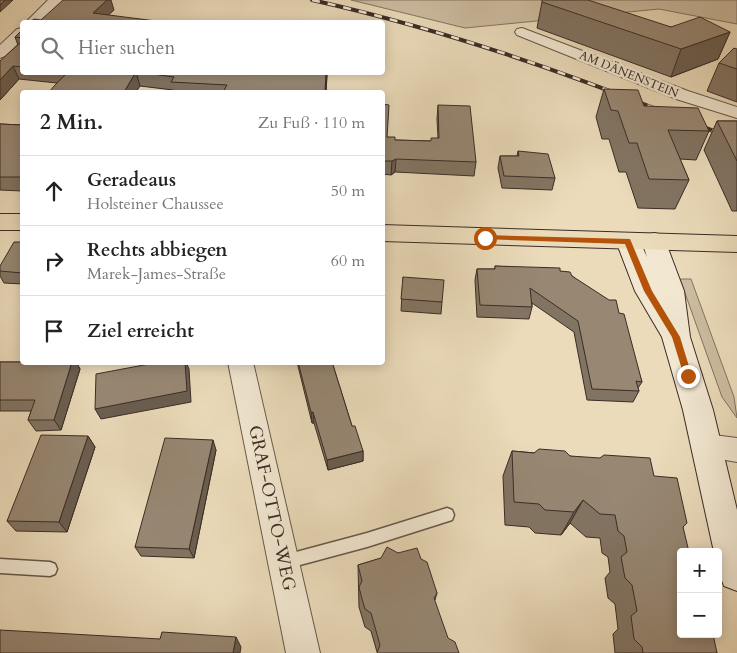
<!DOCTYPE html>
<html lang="de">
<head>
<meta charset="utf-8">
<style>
	body { margin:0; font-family:Cardo,serif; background:#f6f6f6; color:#222 }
	.controls { position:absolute; right:15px; bottom:15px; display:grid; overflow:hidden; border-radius:5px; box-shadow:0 2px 12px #0003 }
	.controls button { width:45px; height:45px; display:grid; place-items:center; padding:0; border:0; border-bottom:1px solid #e0e0e0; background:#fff; color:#222; font:25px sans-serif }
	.stop { position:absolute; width:15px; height:15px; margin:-11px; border:4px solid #b45309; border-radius:50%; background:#fff }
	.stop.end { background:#b45309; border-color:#fff; box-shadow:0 1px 5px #0008 }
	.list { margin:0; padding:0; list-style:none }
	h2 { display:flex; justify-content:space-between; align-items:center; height:65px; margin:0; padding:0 20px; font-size:21px }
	h2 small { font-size:16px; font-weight:400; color:#767676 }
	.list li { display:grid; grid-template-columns:32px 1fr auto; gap:15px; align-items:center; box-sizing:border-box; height:70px; padding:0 20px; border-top:1px solid #e0e0e0 }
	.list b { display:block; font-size:19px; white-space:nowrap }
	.list p { margin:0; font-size:16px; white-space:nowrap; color:#767676 }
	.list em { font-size:16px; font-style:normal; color:#767676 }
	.icon { flex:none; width:28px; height:28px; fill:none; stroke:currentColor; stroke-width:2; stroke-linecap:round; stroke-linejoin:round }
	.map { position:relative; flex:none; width:737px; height:653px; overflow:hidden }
	.search { position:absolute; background:#fff; box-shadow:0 2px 12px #0003; left:20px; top:20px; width:365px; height:55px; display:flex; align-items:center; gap:12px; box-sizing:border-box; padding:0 18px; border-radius:5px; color:#767676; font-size:19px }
	.panel { position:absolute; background:#fff; box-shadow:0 2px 12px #0003; left:20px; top:90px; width:365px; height:275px; border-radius:5px }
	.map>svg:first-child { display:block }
</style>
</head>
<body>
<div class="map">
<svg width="737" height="653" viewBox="0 0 737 653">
	<rect width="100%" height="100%" fill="#ebdbba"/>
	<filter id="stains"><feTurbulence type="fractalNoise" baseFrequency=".004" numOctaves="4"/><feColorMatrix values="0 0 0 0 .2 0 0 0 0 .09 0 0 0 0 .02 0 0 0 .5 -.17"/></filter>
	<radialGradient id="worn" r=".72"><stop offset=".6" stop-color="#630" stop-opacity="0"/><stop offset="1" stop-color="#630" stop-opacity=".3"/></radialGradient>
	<g fill="#cdbda1" stroke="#847464">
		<polygon points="351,0 737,0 737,24 659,9 465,28"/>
		<polygon points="680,279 691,279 734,397 737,418 722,397"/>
	</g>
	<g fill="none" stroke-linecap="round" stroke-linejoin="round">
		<defs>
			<g id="lane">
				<polygon points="447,508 452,510 454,515 452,520 367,547 285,569 280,567 278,562 280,557 285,555 367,533"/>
				<polygon points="0,559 50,562 55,564 57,569 55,574 50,576 0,573"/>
			</g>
			<g id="street">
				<polygon points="48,0 63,0 41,22 26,22"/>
				<polygon points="22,28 22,40 5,56 0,58 0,45 17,29"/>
				<polygon points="522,28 688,91 737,107 737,118 676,99 517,35 515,32 517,29"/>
				<polygon points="228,362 253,362 320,653 286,653"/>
				<polygon points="706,434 737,438 737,462 696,455 692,446 696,437"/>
			</g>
			<polygon id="secondary" points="628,233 637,235 647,257 642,241 645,235 654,233 663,235 684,291 690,337 713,410 737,510 737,591 724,586 718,570 718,552 714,552 683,410 662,337 635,291 616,241 619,235"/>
			<g id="primary">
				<rect x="0" y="214" width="22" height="16"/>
				<polygon points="382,225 737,236 737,252 382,241"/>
			</g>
		</defs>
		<use href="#lane" stroke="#67584b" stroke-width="3"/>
		<use href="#street" stroke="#67584b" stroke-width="2"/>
		<use href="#secondary" stroke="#3b2c26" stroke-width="2"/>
		<use href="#primary" stroke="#3b2c26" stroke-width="2"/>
		<use href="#lane" fill="#f2e8d2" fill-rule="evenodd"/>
		<use href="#street" fill="#f2e8d2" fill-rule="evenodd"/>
		<use href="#secondary" fill="#f2e8d2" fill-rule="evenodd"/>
		<use href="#primary" fill="#ebdbba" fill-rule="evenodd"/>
		<defs>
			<path id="rail-far1" d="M312 0C433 27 549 66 664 112"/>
			<polyline id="rail" points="695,124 737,140"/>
		</defs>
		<use href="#rail-far1" stroke="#3b2c26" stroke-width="4"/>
		<use href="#rail" stroke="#3b2c26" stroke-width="4.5"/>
		<use href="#rail-far1" stroke="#f2e8d2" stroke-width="2.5" stroke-dasharray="8" stroke-linecap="butt"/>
		<use href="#rail" stroke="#f2e8d2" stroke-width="3" stroke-dasharray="9" stroke-linecap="butt"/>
	</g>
	<g fill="#827463" stroke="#3b2c26">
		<polygon points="542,2 671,27 730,32 718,59 671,77 537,28"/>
		<polygon points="22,30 22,72 327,72 326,92 174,92 173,90 140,86 57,83 19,79 0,100 18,45 15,37"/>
		<polygon points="737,49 737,102 707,91 719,63"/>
		<polygon points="604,89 644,106 709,131 696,160 680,159 689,180 675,209 638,208 626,172 619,172 609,139 602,139 596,117"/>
		<polygon points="382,104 387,137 395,140 431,141 438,138 437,119 438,105 476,162 474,176 395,172 391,175 382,174"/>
		<polygon points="717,121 737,121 737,211 732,211 704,150"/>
		<polygon points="0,124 22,125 22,191 0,190"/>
		<polygon points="518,151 555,178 552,190 502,188 498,168 500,156 517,156"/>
		<polygon points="22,242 22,284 4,283 0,276 0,271"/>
		<polygon points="495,266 560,271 572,276 619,313 642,382 638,388 639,391 633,402 587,400 574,332 532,303 532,307 529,319 477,317 475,280 477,269 495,269"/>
		<polygon points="403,277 442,302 441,314 401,311"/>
		<polygon points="0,362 76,362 80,369 61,430 36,431 28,420 31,411 0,411"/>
		<polygon points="297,362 332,362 352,426 363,451 363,461 328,470 314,423 312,423"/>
		<polygon points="88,436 95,447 67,532 16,531 7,521"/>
		<polygon points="216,450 194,558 141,556 135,547"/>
		<polygon points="512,451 570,456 654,476 683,527 681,552 717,653 615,653 613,634 618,629 615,604 608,598 605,578 610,572 608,557 602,553 600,538 586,537 570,523 561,535 535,533 529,527 505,525 503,476"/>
		<polygon points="398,553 421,559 437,593 435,600 377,652 371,631 365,627 359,607 358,565"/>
	</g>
	<g fill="#6a5e50" stroke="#3b2c26">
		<polygon points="5,0 13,0 0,12 0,5"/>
		<polygon points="107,0 111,0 114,10 101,22 93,13"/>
		<polygon points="730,32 718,59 671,77 681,49"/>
		<polygon points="13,66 19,79 0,100 0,80"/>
		<polygon points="136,72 140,86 136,92 124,92"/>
		<polygon points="326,72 327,72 327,76 326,92 325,92"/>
		<polygon points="396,159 395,172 391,175 392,161"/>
		<polygon points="72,362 76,362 80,369 61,430 54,420"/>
		<polygon points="185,362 186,362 189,369 191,402 101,419 95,409"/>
		<polygon points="311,412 313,412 314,423 312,423"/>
		<polygon points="88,436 95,447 67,532 59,522"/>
		<polygon points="213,440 216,450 194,558 189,549"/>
		<polygon points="363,451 363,461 328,470 327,460"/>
		<polygon points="583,500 570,523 561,535 574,512"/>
		<polygon points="236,637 241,647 240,653 233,653"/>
	</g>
	<g fill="#978773" stroke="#3b2c26">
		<polygon points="0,0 5,0 0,5"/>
		<polygon points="63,0 107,0 93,13 156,21 154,22 30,22 34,19 41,20"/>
		<polygon points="542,0 588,0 671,27 700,17 730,32 681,49 542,2"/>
		<polygon points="22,30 22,38 15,37"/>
		<polygon points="22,41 22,67 13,66 0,80 0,61"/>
		<polygon points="734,48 737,49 737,69 719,63"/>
		<polygon points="68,72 136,72 124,92 49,92 55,85"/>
		<polygon points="138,72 326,72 325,92 223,92 227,85 171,82 174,77"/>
		<polygon points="604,89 638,90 644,106 698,108 709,131 668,130 689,180 649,179 637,143 629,143 618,111 611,110"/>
		<polygon points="382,104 389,105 387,137 395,137 395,140 431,141 431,138 439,138 438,105 470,106 476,162 396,159 392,161 382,161"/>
		<polygon points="717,121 737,121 737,161"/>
		<polygon points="0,124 22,125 22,177 0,177"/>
		<polygon points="518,151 548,154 555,178 504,176 500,156 519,156"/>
		<polygon points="14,242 22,242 22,273 0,271 0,266"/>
		<polygon points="495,266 560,268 560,271 570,272 572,276 609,300 616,300 619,313 624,314 642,382 636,381 639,391 592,389 578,321 530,288 532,307 480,305 477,269 495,269"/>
		<polygon points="403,277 444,280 442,302 401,299"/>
		<polygon points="0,362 72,362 54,420 28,420 35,400 0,400"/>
		<polygon points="160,362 185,362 187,391 95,409 96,374"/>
		<polygon points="298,362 332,362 352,426 355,426 363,451 327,460 313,412 311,412"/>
		<polygon points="41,435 88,436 59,522 7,521"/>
		<polygon points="165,438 213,440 189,549 135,547"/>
		<polygon points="539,449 565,451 570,456 600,458 604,455 650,458 654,476 677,478 687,523 683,527 689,552 681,552 681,634 713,634 717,653 643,653 642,647 634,639 631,616 637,611 632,585 625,578 621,557 627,552 624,536 618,531 615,515 600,514 583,500 574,512 545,510 539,504 514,502 512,451 534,453"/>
		<polygon points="387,547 398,553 417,548 421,559 427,562 437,593 434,598 448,638 455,642 459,653 377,653 380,645 371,613 365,609 362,599 359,587 362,581 358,565 381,558"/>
		<polygon points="0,630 160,639 162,632 236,637 233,653 0,653"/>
	</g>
	<polygon fill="#b45309" points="485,235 630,239 652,291 680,337 692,376 691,378 685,378 684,376 672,337 644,291 625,244 483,239 483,236"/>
	<g text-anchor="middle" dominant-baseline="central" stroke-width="5" stroke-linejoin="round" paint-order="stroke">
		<g font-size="12" fill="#3b2c26" stroke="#f2e8d2">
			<text transform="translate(629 74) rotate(22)">AM DÄNENSTEIN</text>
		</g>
		<g font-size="18" fill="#3b2c26" stroke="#f2e8d2">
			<text transform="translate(272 508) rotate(78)">GRAF-OTTO-WEG</text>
		</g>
	</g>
	<rect width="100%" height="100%" filter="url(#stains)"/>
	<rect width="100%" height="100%" fill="url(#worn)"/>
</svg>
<div class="controls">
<button>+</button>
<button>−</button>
</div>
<div class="stop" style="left:485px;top:238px"></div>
<div class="stop end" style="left:688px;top:376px"></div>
<div class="search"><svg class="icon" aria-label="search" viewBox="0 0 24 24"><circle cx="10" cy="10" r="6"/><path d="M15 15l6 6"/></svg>Hier suchen</div>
<section class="panel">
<h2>2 Min.<small>Zu Fuß · 110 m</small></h2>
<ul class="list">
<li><svg class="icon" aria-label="ahead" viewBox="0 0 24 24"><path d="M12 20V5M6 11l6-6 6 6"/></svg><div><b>Geradeaus</b><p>Holsteiner Chaussee</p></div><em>50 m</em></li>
<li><svg class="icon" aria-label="right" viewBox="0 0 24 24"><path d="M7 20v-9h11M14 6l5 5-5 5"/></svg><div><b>Rechts abbiegen</b><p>Marek-James-Straße</p></div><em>60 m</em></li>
<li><svg class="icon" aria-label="arrive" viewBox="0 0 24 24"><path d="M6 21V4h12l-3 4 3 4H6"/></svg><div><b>Ziel erreicht</b></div></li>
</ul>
</section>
</div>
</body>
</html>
